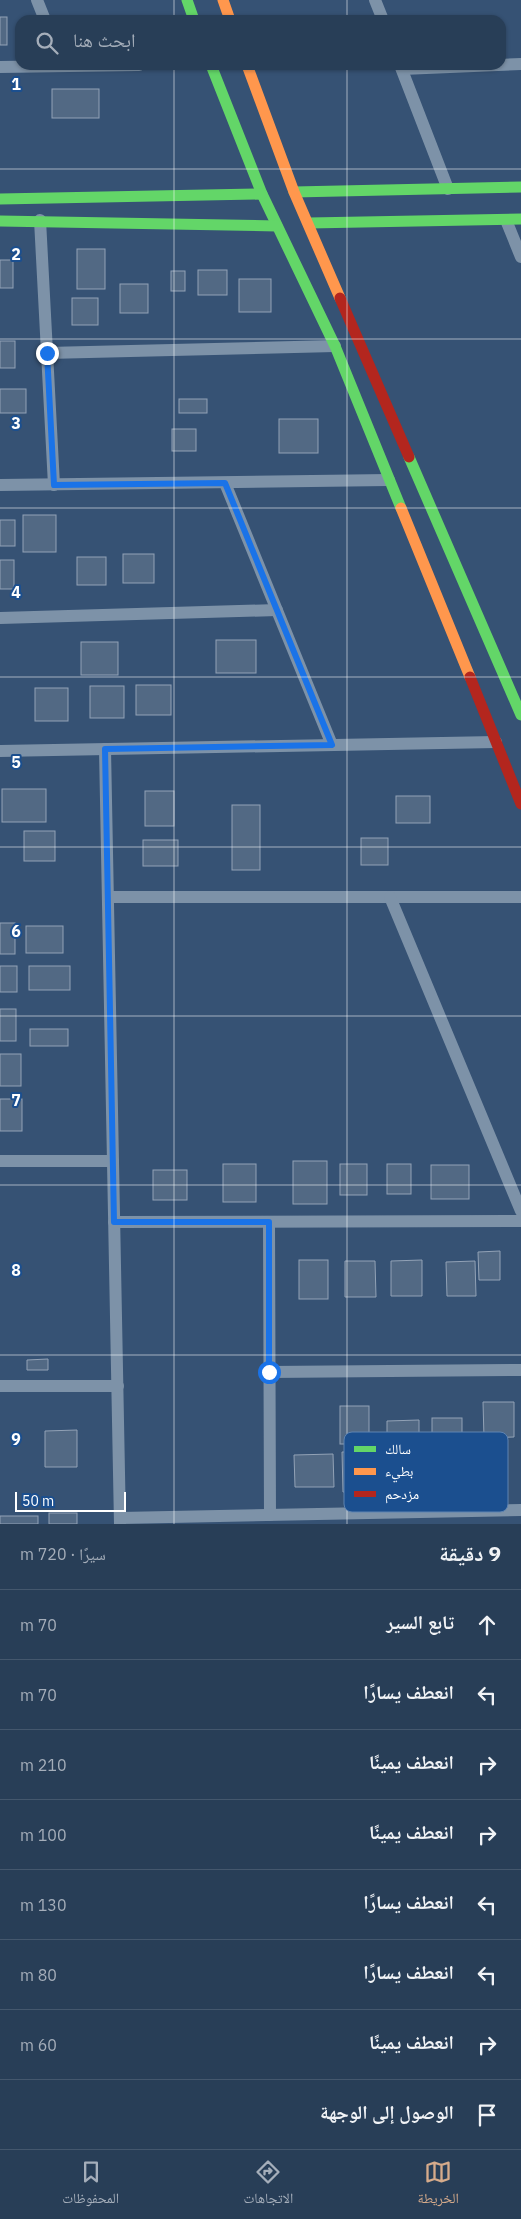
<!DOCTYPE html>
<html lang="ar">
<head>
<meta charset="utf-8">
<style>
	body { margin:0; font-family:"IBM Plex Sans","Noto Naskh Arabic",sans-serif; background:#344961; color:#f1f3f6; direction:rtl }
	.scale { position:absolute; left:15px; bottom:12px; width:111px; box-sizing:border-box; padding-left:5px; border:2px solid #fff; border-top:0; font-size:14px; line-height:18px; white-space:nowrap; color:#fff; -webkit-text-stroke:4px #1b4f8f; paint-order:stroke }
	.stop { position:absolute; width:15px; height:15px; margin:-11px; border:4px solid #1a73e8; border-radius:50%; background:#fff }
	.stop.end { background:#1a73e8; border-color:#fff; box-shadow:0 1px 5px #0008 }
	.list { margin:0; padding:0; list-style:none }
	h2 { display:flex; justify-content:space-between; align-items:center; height:65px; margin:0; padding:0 20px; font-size:21px }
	h2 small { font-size:16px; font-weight:400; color:#a5aeba }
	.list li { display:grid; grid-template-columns:32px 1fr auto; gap:15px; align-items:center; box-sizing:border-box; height:70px; padding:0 20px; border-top:1px solid #44576d }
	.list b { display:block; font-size:19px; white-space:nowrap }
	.list em { font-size:16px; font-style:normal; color:#a5aeba }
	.icon { flex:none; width:28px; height:28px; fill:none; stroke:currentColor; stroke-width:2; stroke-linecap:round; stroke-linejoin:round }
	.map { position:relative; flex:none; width:521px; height:1524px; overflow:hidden; direction:ltr }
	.search { position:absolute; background:#283e57; box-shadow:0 1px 4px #0004; left:15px; right:15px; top:15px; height:55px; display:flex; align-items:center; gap:12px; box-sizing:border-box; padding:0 18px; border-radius:15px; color:#a5aeba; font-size:19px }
	.sheet { height:625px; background:#283e57 }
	nav { display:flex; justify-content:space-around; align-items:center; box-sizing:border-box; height:70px; border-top:1px solid #44576d; background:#283e57; font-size:14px; color:#a5aeba }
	nav a { display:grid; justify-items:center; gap:2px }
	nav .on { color:#d6ab8b }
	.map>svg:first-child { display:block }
</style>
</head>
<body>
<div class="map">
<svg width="521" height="1524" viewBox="0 0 521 1524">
	<rect width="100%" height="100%" fill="#365274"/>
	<g fill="#526984" stroke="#92a2b6">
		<rect x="0" y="17" width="7" height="28"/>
		<rect x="52" y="89" width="47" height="29"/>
		<rect x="77" y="249" width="28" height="40"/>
		<rect x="0" y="260" width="13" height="28"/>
		<rect x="198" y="270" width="29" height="25"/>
		<rect x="171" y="271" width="14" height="20"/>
		<rect x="239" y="279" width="32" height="33"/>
		<rect x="120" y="284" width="28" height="29"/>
		<rect x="72" y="298" width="26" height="27"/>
		<rect x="0" y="341" width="15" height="27"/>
		<rect x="0" y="389" width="26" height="24"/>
		<rect x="179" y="399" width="28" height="14"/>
		<rect x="279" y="419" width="39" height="34"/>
		<rect x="172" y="429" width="24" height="22"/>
		<rect x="23" y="515" width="33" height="37"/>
		<rect x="0" y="520" width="15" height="26"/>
		<rect x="123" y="554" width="31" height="29"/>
		<rect x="77" y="557" width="29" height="28"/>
		<rect x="0" y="560" width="14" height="29"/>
		<rect x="216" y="640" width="40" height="33"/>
		<rect x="81" y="642" width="37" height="33"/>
		<rect x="136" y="685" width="35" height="30"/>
		<rect x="90" y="686" width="34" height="32"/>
		<rect x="35" y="688" width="33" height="33"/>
		<rect x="2" y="789" width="44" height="33"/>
		<rect x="145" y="791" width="29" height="35"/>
		<rect x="396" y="796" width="34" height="27"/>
		<rect x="232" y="805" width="28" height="65"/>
		<rect x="24" y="831" width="31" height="30"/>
		<rect x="361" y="838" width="27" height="27"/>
		<rect x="143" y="840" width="35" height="26"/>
		<rect x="0" y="923" width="15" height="31"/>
		<rect x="26" y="926" width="37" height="27"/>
		<rect x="0" y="966" width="17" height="26"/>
		<rect x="29" y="966" width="41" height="24"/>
		<rect x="0" y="1009" width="16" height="32"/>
		<rect x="30" y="1029" width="38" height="17"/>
		<rect x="0" y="1054" width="21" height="32"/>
		<rect x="0" y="1099" width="22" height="32"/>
		<rect x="293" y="1161" width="34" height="43"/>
		<rect x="223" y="1164" width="33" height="38"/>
		<rect x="340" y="1164" width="27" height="31"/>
		<rect x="387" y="1164" width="24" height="30"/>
		<rect x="431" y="1165" width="38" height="34"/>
		<rect x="153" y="1170" width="34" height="30"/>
		<polygon points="500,1251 500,1280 479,1280 478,1252"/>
		<rect x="299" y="1260" width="29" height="39"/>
		<polygon points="422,1260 422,1296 391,1296 391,1261"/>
		<polygon points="345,1261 375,1261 376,1297 345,1297"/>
		<polygon points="475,1261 476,1296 447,1296 446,1262"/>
		<polygon points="48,1359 48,1370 27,1370 27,1360"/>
		<polygon points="483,1402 514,1402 514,1437 484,1438"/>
		<rect x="340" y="1406" width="29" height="38"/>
		<rect x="432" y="1418" width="30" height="21"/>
		<polygon points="419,1420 419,1440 387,1440 387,1421"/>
		<polygon points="77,1430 77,1467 45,1467 45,1431"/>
		<polygon points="342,1452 377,1452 377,1491 343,1492"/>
		<polygon points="333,1454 334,1487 295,1487 294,1455"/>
		<rect x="49" y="1513" width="28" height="11"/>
		<rect x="0" y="1516" width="38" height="8"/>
	</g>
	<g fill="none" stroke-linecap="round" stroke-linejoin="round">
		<g stroke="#7d92a8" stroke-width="12">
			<polyline points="37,0 45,20"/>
			<polyline points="375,0 383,20"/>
			<polyline points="400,65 448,189"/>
			<polyline points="0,67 139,65"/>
			<polyline points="402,69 521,64"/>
			<polyline points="40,220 54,485"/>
			<polyline points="506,220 521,257"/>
			<polyline points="47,353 335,346"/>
			<polyline points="225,483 332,745"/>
			<polyline points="0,485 389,480"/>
			<polyline points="0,618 277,610"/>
			<polyline points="105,749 120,1524"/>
			<polyline points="0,751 496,742"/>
			<polyline points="108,897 521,897"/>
			<polyline points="390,897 521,1211"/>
			<polyline points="0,1161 113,1161"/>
			<polyline points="114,1222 521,1221"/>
			<polyline points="269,1222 270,1515"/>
			<polyline points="269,1372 521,1370"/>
			<polyline points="0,1386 118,1386"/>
			<polyline points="120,1518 521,1510"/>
		</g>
		<g stroke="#63d668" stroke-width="11">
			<polyline points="187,0 194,20"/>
			<polyline points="211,65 262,194 335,346 401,508"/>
			<polyline points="294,192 521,187"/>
			<polyline points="0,199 262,194"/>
			<polyline points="0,221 277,226"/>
			<polyline points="309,223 521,219"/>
			<polyline points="409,457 521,715"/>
		</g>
		<g stroke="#ff974d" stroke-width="11">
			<polyline points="223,0 230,20"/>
			<polyline points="247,65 294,192 340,298"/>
			<polyline points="401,508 470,677"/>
		</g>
		<g stroke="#b3261e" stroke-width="11">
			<polyline points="340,298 409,457"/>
			<polyline points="470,677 521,804"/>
		</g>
	</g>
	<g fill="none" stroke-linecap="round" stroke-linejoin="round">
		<polyline stroke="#1a73e8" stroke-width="6" points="47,353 54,485 225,483 332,745 105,749 114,1222 269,1222 269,1372"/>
	</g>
	<path fill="none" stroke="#fff" stroke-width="1" stroke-opacity="0.55" d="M174 0V20M347 0V20M174 65V1524M347 65V1524M0 169H521M0 339H521M0 508H521M0 677H521M0 847H521M0 1016H521M0 1185H521M0 1355H521"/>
	<rect x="344" y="1432" width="164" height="80" rx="8" fill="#1b4f8f" stroke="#5f84b1" stroke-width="1"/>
	<rect x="354" y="1446" width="22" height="6" fill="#63d668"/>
	<rect x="354" y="1468" width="22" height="7" fill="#ff974d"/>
	<rect x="354" y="1491" width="22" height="6" fill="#b3261e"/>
	<g font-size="14" fill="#fff">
		<text x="385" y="1454">سالك</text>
		<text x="385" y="1476">بطيء</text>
		<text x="385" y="1499">مزدحم</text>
	</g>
	<g font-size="16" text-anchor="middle" font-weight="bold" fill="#fff" stroke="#1b4f8f" stroke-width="4" stroke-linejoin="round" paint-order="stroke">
		<text x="16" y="90">1</text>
		<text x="16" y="260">2</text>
		<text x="16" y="429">3</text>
		<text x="16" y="598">4</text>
		<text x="16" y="768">5</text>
		<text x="16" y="937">6</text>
		<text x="16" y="1106">7</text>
		<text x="16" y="1276">8</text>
		<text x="16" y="1445">9</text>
	</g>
</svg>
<div class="scale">50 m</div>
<div class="stop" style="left:269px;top:1372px"></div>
<div class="stop end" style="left:47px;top:353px"></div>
<div class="search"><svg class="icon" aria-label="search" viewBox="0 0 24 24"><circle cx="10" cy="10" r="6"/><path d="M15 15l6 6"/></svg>ابحث هنا</div>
</div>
<section class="sheet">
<h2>9 دقيقة<small>سيرًا · 720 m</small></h2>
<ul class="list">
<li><svg class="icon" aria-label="ahead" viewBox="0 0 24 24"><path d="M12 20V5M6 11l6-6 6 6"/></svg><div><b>تابع السير</b></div><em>70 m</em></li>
<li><svg class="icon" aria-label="left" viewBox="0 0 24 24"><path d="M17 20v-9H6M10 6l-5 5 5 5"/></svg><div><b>انعطف يسارًا</b></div><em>70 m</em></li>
<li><svg class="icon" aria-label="right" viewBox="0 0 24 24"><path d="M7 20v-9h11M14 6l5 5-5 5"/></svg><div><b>انعطف يمينًا</b></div><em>210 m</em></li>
<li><svg class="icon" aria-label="right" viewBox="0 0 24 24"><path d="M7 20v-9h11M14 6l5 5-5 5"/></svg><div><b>انعطف يمينًا</b></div><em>100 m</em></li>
<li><svg class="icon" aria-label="left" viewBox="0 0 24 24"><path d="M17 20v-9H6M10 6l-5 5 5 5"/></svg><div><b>انعطف يسارًا</b></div><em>130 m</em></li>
<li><svg class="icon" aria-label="left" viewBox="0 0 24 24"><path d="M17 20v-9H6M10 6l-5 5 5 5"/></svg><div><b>انعطف يسارًا</b></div><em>80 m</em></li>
<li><svg class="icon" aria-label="right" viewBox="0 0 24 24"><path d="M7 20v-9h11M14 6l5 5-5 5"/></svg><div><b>انعطف يمينًا</b></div><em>60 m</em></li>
<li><svg class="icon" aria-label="arrive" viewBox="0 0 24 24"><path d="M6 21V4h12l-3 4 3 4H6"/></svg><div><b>الوصول إلى الوجهة</b></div></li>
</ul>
</section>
<nav>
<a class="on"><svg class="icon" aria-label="map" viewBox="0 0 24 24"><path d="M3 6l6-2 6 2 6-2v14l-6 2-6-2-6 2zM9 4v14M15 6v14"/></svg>الخريطة</a>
<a><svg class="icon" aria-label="directions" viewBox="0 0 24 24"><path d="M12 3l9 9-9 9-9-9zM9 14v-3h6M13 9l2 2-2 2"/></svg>الاتجاهات</a>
<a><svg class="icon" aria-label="saved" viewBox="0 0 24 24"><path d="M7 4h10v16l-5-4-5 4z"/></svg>المحفوظات</a>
</nav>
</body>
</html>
